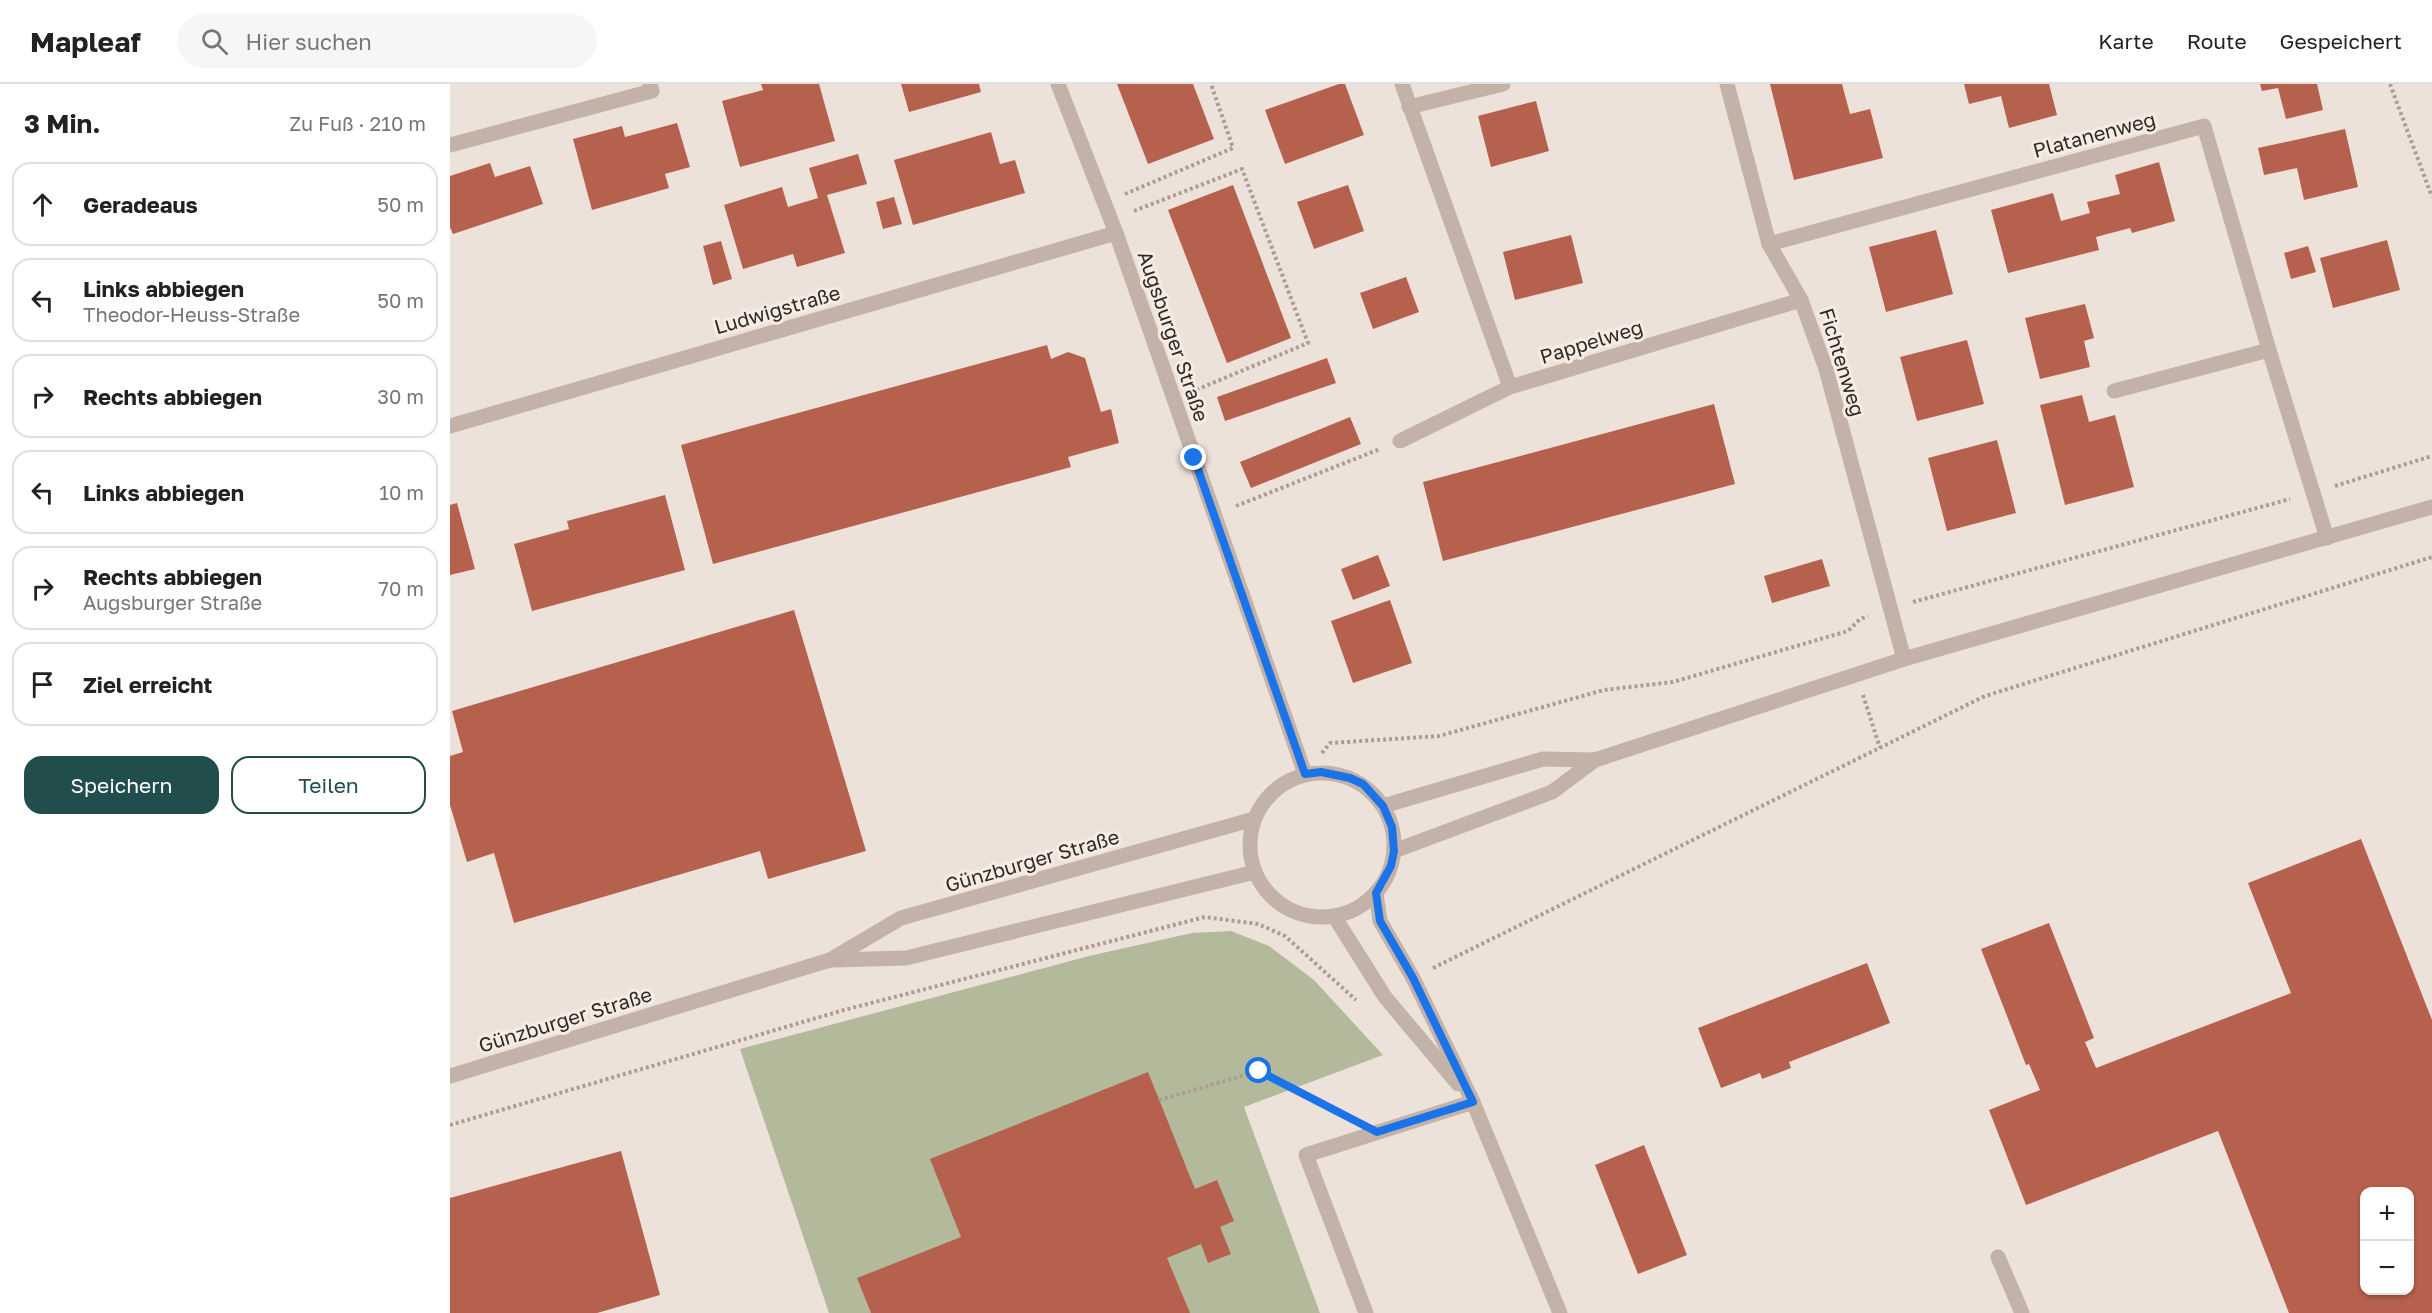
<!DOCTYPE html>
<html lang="de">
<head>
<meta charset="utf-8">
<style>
	body { margin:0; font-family:"Golos Text",sans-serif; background:#f6f6f6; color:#222 }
	.controls { position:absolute; right:18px; bottom:18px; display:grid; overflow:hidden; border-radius:12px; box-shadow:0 2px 4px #0004 }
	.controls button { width:54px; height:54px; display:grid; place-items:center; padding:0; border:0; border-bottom:2px solid #e0e0e0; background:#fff; color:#222; font:30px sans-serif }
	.stop { position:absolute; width:18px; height:18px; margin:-14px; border:4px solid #1a73e8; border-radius:50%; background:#fff }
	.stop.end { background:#1a73e8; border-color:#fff; box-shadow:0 2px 6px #0008 }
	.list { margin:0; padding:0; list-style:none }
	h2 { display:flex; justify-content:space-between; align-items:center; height:78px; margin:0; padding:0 24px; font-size:26px }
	h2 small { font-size:20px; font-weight:400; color:#767676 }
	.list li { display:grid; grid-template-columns:39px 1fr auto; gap:18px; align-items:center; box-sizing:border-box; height:84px; margin:0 12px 12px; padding:0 12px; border:2px solid #e0e0e0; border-radius:18px }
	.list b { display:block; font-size:22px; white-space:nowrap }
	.list p { margin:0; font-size:20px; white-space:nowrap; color:#767676 }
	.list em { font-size:20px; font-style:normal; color:#767676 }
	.actions { display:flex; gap:12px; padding:18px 24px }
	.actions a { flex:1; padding:14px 0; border:2px solid #214d4d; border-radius:18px; text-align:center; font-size:21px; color:#214d4d }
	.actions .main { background:#214d4d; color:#fff }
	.icon { flex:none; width:33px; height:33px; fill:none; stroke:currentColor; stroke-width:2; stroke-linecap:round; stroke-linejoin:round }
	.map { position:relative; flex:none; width:1982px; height:1229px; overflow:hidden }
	header { display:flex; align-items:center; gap:36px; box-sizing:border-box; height:84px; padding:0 30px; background:#fff; border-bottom:2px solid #e0e0e0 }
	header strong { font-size:28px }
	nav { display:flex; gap:33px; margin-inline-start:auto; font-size:21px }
	.search { width:420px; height:54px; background:#f6f6f6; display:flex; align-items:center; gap:15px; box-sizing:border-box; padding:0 21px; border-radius:33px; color:#767676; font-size:22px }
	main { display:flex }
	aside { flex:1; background:#fff }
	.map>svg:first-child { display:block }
</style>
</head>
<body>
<header>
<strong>Mapleaf</strong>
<div class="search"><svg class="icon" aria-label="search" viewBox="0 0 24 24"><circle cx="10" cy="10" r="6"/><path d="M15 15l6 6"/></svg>Hier suchen</div>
<nav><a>Karte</a><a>Route</a><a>Gespeichert</a></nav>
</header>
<main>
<aside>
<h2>3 Min.<small>Zu Fuß · 210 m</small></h2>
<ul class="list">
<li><svg class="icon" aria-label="ahead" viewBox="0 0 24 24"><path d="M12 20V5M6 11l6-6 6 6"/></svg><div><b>Geradeaus</b></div><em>50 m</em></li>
<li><svg class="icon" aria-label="left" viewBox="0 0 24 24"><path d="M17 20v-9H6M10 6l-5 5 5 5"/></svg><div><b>Links abbiegen</b><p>Theodor-Heuss-Straße</p></div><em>50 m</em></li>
<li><svg class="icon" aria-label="right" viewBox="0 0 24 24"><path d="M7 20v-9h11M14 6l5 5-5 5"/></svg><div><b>Rechts abbiegen</b></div><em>30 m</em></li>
<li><svg class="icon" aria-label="left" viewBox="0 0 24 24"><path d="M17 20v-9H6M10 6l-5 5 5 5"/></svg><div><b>Links abbiegen</b></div><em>10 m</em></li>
<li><svg class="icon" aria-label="right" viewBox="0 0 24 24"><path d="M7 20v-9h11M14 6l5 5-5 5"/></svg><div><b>Rechts abbiegen</b><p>Augsburger Straße</p></div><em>70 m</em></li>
<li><svg class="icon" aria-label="arrive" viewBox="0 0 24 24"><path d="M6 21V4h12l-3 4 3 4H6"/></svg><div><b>Ziel erreicht</b></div></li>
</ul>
<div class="actions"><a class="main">Speichern</a><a>Teilen</a></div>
</aside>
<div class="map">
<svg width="1982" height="1229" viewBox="0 0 1982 1229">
	<rect width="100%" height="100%" fill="#ede2d9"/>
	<polygon fill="#b2ba9b" points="781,847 819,862 864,896 933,971 794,1023 870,1229 379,1229 290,965 639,872 742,849"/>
	<g fill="#b6604e" fill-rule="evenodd">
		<polygon points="311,0 369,0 385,57 290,83 272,17 313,6"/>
		<polygon points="451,0 529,0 531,8 459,28"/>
		<polygon points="667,0 743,0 764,55 698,80"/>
		<polygon points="889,0 895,0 914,51 835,80 815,26"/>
		<polygon points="1320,0 1392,0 1400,30 1420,25 1433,74 1344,96"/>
		<polygon points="1514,0 1599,0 1607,31 1559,44 1551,12 1519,20"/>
		<polygon points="1810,0 1867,0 1873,26 1836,35 1828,4 1812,7"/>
		<polygon points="1086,17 1099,67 1041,83 1028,32"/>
		<polygon points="227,39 240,83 215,90 219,104 142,126 123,55 172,42 175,53"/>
		<polygon points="1895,45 1908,103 1854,116 1847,84 1814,91 1808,64"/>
		<polygon points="541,48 550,80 565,76 575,109 463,141 444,76"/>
		<polygon points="408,70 417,100 377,111 395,169 347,183 343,170 293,185 274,121 332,103 338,123 368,114 359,84"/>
		<polygon points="1709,78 1725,137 1682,149 1680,144 1646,153 1649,166 1558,189 1541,126 1603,109 1611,137 1640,129 1637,118 1670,110 1665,91"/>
		<polygon points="40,79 45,93 80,82 93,120 3,150 0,143 0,92"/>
		<polygon points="783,101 841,254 777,279 718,126"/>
		<polygon points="898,101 914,147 864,165 847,118"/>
		<polygon points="444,113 452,140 433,145 426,118"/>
		<polygon points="1486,146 1503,210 1436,228 1419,163"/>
		<polygon points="1121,151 1133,199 1065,216 1053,168"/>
		<polygon points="1937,156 1950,206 1883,224 1870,174"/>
		<polygon points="271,157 282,195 263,201 253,162"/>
		<polygon points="1858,162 1866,188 1841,195 1834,169"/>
		<polygon points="956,193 969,228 923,245 910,209"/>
		<polygon points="1635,220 1644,254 1634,257 1640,283 1590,295 1575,234"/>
		<polygon points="1517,256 1534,320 1467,337 1450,273"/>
		<polygon points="597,261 601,275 618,268 635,274 651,328 661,325 669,359 618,373 621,383 263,480 231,361"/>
		<polygon points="877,274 886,299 775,337 767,313"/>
		<polygon points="1632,311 1639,338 1665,331 1684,403 1615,421 1590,321"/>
		<polygon points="1264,320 1285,400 993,477 973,398"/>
		<polygon points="900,333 911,360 801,404 790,378"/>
		<polygon points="1547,356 1566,429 1497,447 1478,374"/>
		<polygon points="215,411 235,486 82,527 64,460 119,445 117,437"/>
		<polygon points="7,419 25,485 0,491 0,421"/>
		<polygon points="928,471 940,502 903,516 891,485"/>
		<polygon points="1372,475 1380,502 1322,519 1314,492"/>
		<polygon points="940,516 962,579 903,599 881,537"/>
		<polygon points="344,526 416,767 318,795 310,767 64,839 44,769 17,778 0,721 0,672 13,668 2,627"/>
		<path d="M1911 755 1982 936V1229H1839L1768 1047 1576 1121 1539 1026 1590 1006 1579 980 1576 981 1531 865 1599 839 1644 954 1635 958 1646 984 1841 909 1798 799ZM1914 1108H1960V1206H1914Z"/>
		<polygon points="1417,879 1440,939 1339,978 1341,984 1312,995 1310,989 1271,1004 1248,944"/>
		<polygon points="698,988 745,1105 767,1096 784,1137 770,1143 781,1170 758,1179 751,1160 717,1174 740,1229 421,1229 407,1194 511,1153 480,1075"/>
		<polygon points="1194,1061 1237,1171 1188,1190 1145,1081"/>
		<polygon points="171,1067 210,1211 147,1229 0,1229 0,1114"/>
	</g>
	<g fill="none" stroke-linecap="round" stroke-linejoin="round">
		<g stroke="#af9c91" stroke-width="4" stroke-dasharray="3 3" stroke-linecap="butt">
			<polyline points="1940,0 1982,113"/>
			<polyline points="675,110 783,64 761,0"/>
			<polyline points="684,127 792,85 858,259 746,306"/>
			<polyline points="1885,402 1982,372"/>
			<polyline points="786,422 930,365"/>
			<polyline points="1463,518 1840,415"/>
			<polyline points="1413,611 1430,664"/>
			<polyline points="872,669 880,659 989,652 1154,606 1223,598 1398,547 1410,535 1418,532"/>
			<polyline points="983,884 1535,612 1982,473"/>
			<polyline points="709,1016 809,987 897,1033"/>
			<polyline points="0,1041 394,926 755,833 808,840 835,852 906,916"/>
		</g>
		<g stroke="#c3b2a7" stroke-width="15">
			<polyline points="1548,1173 1572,1229"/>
			<polyline points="916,1229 856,1071 1023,1018"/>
		</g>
		<g stroke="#c3b2a7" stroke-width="15">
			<polyline points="608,0 666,149 855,690"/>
			<polyline points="952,0 1060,303"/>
			<polyline points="1277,0 1319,160 1351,216 1376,285 1454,575"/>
			<polyline points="959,23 1053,0"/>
			<polyline points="0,61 202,7 200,0"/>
			<polyline points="1319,160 1754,42 1819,266 1877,454"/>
			<polyline points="1664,307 1819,266"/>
			<polyline points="0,342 666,149"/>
			<polyline points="950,357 1060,303 1351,216"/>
			<circle cx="872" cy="761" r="72"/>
			<polyline points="933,722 1093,675 1145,676"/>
			<polyline points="944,767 1102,708 1145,676 1454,575 1982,423"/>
			<polyline points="926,809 930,837 963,894 1023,1018 1110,1229"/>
			<polyline points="884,832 935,913 1008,1000"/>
			<polyline points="383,876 456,874 805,788"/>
			<polyline points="0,992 380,876 451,834 804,735"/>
		</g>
	</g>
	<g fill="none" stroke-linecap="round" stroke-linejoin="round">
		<polyline stroke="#1a73e8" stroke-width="8" points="744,374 855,690 871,688 900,694 913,700 933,722 942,743 944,767 941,782 926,809 930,837 963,894 1023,1018 927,1048 809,987"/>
	</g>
	<g text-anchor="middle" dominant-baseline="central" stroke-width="6" stroke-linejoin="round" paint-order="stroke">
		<g font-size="20" fill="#312926" stroke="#f6ece4">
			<text transform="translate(1644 50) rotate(-15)">Platanenweg</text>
			<text transform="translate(327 225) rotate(-16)">Ludwigstraße</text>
			<text transform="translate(724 252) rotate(71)">Augsburger Straße</text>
			<text transform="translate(1141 257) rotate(-17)">Pappelweg</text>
			<text transform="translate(1393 278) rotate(73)">Fichtenweg</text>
			<text transform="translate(582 776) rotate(-16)">Günzburger Straße</text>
			<text transform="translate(115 935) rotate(-17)">Günzburger Straße</text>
		</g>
	</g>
</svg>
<div class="controls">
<button>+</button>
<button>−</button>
</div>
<div class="stop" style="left:809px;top:987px"></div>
<div class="stop end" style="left:744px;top:374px"></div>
</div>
</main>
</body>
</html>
